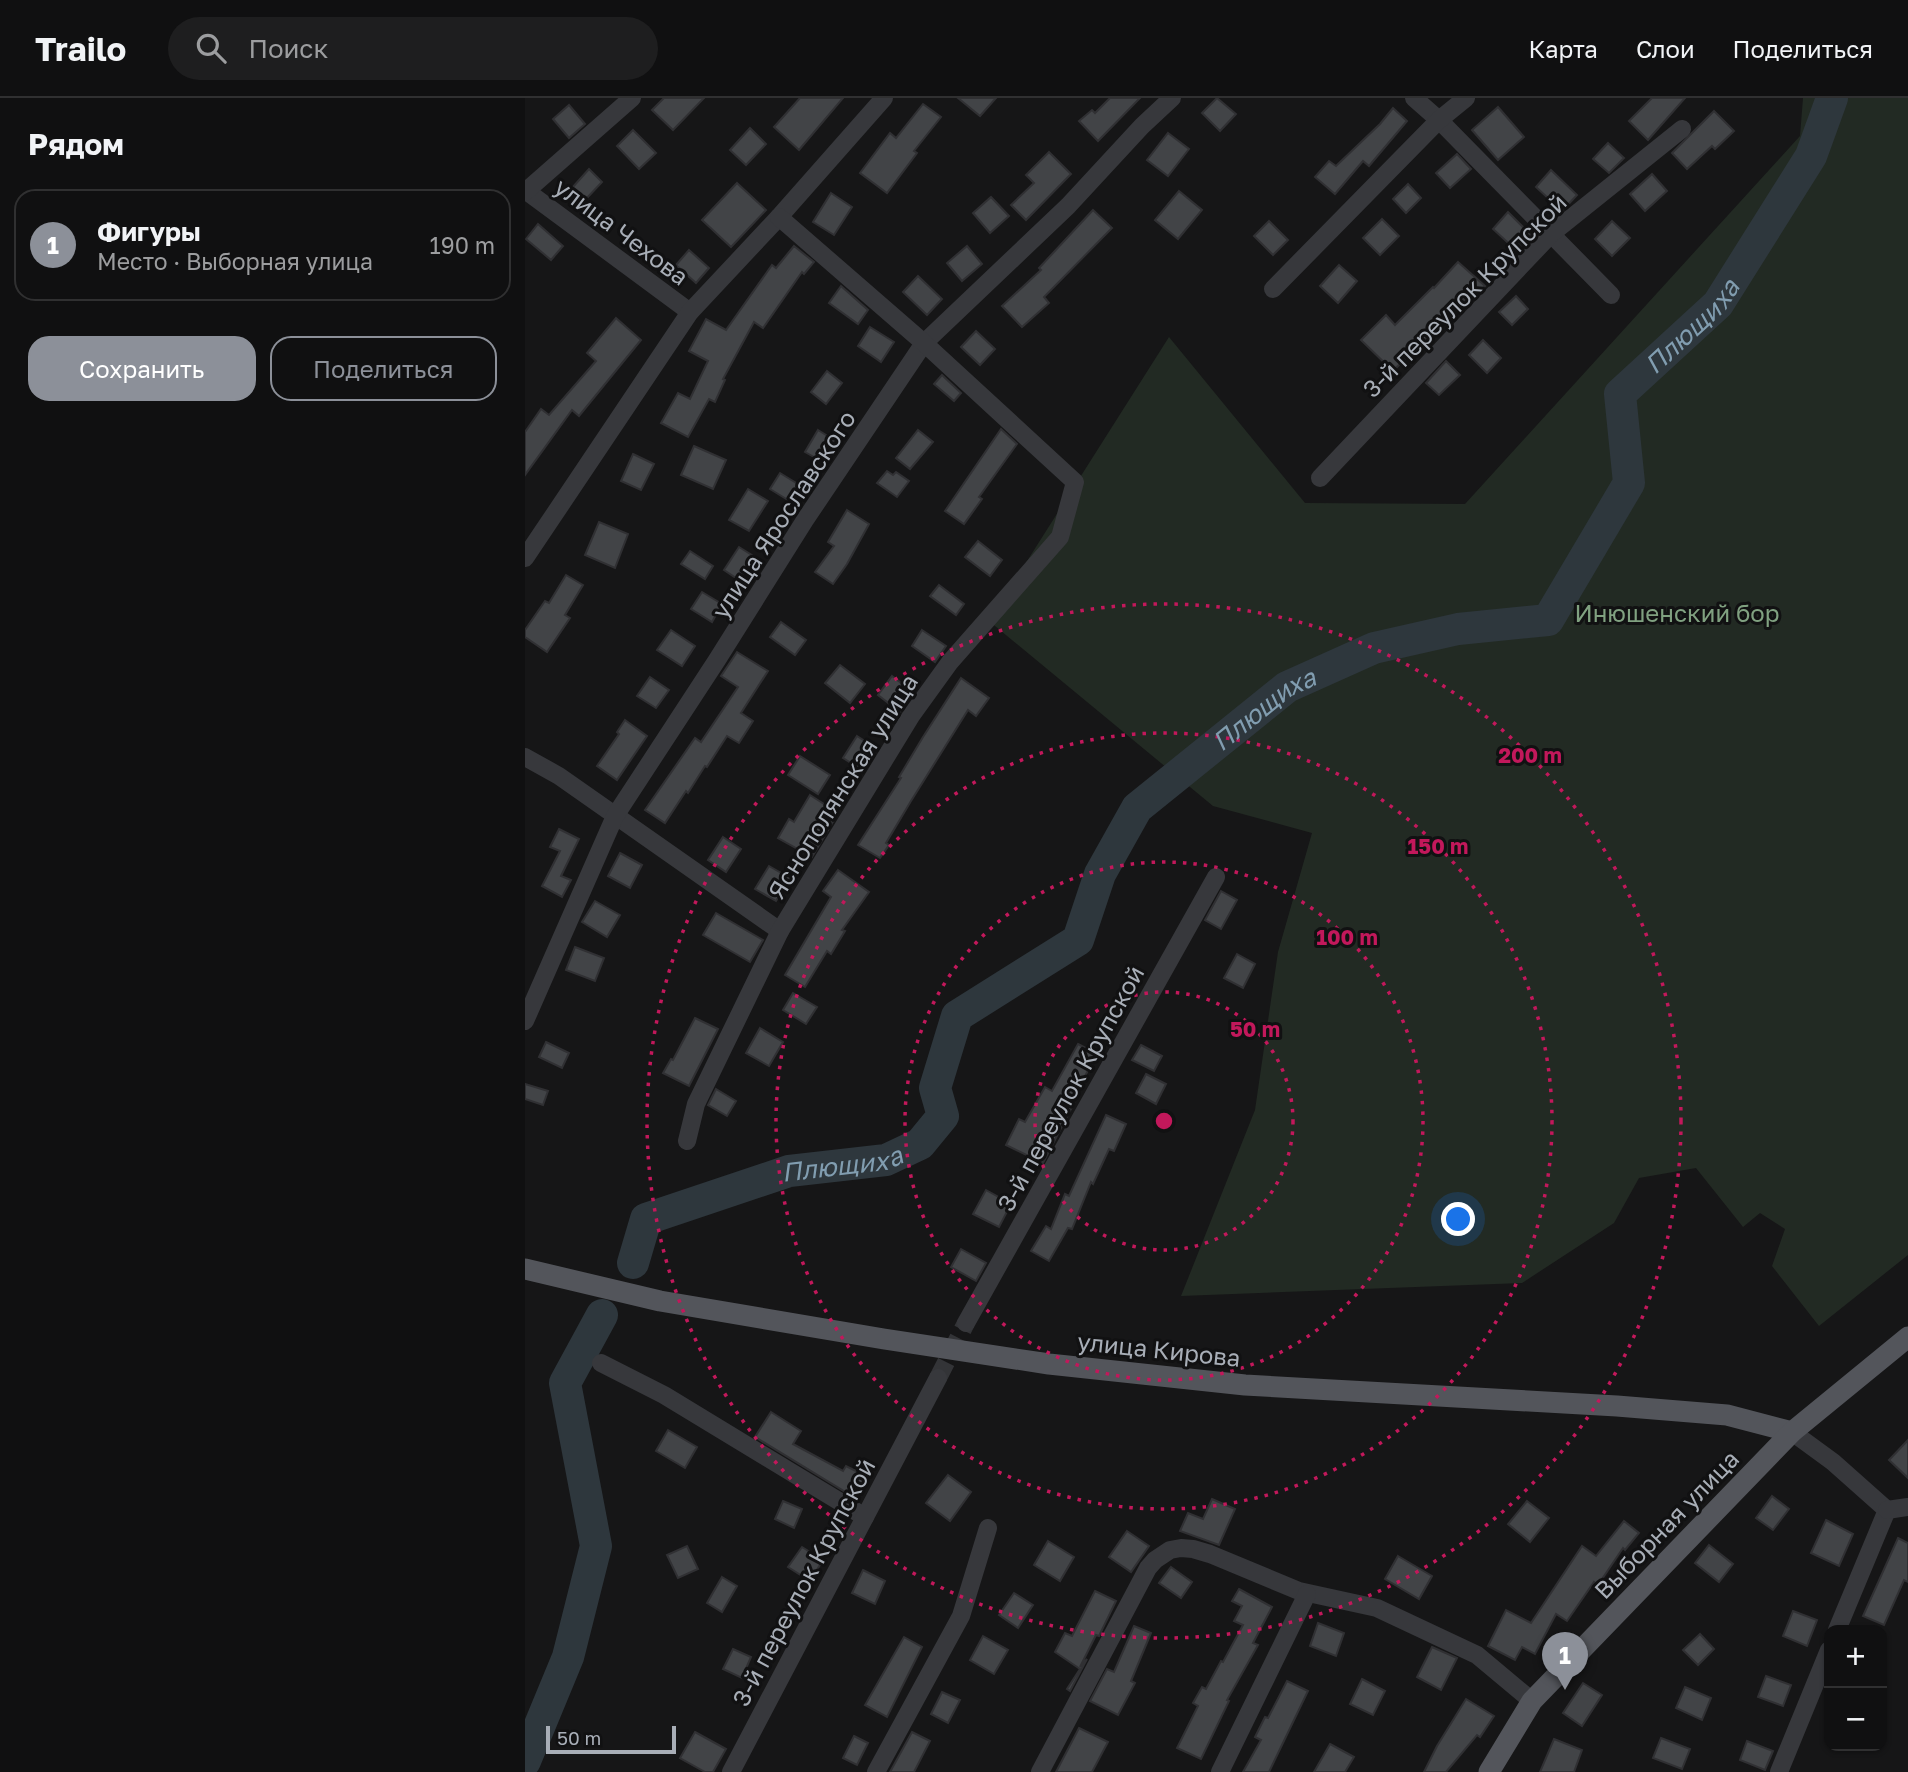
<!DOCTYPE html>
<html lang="ru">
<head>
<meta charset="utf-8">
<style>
	body { margin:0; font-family:"Golos Text",sans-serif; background:#1e1e1f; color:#f1f3f6 }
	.controls { position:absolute; right:21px; bottom:21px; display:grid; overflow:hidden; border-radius:14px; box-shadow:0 2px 5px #0004 }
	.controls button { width:63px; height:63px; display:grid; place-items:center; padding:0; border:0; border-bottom:2px solid #303031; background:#101011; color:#f1f3f6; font:35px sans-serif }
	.scale { position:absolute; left:21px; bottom:18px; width:130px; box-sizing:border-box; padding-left:7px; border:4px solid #a8aeb7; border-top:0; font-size:19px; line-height:24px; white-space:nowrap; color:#a8aeb7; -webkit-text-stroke:5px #111112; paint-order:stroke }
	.you { position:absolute; left:934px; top:1122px; width:24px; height:24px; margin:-18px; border:5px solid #fff; border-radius:50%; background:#1a73e8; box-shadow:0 0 0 10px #1a73e833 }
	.badge { display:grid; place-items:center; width:46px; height:46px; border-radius:50%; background:#8c9099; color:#fff; font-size:23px; font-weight:700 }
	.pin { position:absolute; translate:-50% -58px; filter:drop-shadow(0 2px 4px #0008) }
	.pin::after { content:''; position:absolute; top:37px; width:24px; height:21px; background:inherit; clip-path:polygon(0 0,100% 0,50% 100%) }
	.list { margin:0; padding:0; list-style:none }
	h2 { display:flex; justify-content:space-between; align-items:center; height:91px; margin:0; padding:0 28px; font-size:30px }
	h2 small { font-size:23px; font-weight:400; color:#9c9d9f }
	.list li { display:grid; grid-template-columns:46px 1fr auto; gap:21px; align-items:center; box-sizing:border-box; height:112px; margin:0 14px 14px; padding:0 14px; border:2px solid #303031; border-radius:21px }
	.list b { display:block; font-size:26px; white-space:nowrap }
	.list p { margin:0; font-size:23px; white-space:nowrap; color:#9c9d9f }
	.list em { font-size:23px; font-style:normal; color:#9c9d9f }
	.actions { display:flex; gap:14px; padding:21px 28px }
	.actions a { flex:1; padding:16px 0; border:2px solid #8c9099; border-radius:21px; text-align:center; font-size:24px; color:#8c9099 }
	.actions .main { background:#8c9099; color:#fff }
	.icon { flex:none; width:38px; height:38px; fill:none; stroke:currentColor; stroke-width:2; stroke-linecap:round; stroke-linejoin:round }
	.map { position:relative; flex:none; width:1383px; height:1674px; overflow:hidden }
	header { display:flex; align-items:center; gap:42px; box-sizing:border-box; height:98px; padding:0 35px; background:#101011; border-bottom:2px solid #303031 }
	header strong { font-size:33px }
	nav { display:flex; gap:38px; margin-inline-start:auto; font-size:24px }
	.search { width:490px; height:63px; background:#1e1e1f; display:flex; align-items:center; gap:18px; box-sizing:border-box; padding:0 24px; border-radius:38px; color:#9c9d9f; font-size:26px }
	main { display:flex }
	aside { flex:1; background:#101011 }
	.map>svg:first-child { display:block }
</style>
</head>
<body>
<header>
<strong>Trailo</strong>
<div class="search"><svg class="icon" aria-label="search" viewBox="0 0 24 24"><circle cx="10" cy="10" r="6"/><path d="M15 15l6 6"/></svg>Поиск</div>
<nav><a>Карта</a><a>Слои</a><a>Поделиться</a></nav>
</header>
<main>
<aside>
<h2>Рядом<small></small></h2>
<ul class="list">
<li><span class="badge">1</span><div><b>Фигуры</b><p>Место · Выборная улица</p></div><em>190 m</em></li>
</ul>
<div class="actions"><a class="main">Сохранить</a><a>Поделиться</a></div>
</aside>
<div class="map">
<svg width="1383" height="1674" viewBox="0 0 1383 1674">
	<rect width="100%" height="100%" fill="#161617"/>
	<polygon fill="#222a23" points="1278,0 1383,0 1383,1157 1294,1228 1247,1168 1260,1131 1235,1115 1218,1129 1171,1070 1114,1080 1089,1125 997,1185 656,1198 730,1012 753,854 787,735 688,708 464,523 644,239 780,405 940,406 1275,38"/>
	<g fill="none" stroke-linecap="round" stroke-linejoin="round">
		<g stroke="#2e373d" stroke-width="32">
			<path id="s1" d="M108 1165 121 1121 264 1073 361 1062 395 1046 418 1018 410 990 432 918 553 842 575 776 612 710 762 589 849 550 933 531 1023 522 1104 385 1095 296 1193 206 1286 58 1307 0"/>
			<polyline points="0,1663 43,1559 71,1448 40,1285 77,1217"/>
		</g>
	</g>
	<g fill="#424447" stroke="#303033" stroke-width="2">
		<polygon points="139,0 179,0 148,32 127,12"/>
		<polygon points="275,0 318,0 274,52 249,29"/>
		<polygon points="433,0 471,0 455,18"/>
		<polygon points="585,0 615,0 573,43 554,23 567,12 570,15"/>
		<polygon points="692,0 711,16 695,33 677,15"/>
		<polygon points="1127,0 1160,0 1123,42 1104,23"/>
		<polygon points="398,6 416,19 389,53 392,55 362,95 335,75 365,35 371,40"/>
		<polygon points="44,7 60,26 44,40 28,21"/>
		<polygon points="973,9 999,39 973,62 947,32"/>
		<polygon points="868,10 882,23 844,68 838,63 810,96 790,79 804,63 811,68 855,26"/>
		<polygon points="1189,13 1209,33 1190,51 1187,48 1162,71 1147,55"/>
		<polygon points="225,30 241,46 221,67 205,52"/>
		<polygon points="108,32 131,55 114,71 92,48"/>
		<polygon points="643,35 664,51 643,78 622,62"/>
		<polygon points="1083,45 1099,60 1084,75 1068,61"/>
		<polygon points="524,54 546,76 501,122 486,107 509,85 501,77"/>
		<polygon points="932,56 946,71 925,90 911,75"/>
		<polygon points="64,71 77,84 60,102 47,90"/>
		<polygon points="1026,72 1052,97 1037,113 1011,89"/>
		<polygon points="1127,76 1142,93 1120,113 1105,96"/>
		<polygon points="212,85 241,112 206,149 177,122"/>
		<polygon points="883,86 896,100 881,115 868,101"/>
		<polygon points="654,93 677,112 653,141 630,122"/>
		<polygon points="306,95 327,109 309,137 288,124"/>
		<polygon points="466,99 484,118 465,135 448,115"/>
		<polygon points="568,112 587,130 519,199 524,205 497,229 477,208 516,172 514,170"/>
		<polygon points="983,114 1006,137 992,153 968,131"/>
		<polygon points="857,121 874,138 855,157 838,140"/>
		<polygon points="744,123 763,142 748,157 729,138"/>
		<polygon points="1087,123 1105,140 1087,158 1070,141"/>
		<polygon points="13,126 38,148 26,162 1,141"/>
		<polygon points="269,148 289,164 279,176 277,174 238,230 229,224 198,281 200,282 190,304 184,301 163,339 136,325 153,295 165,301 183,263 164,253 181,221 201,232 247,167 251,170"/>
		<polygon points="442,148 457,166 437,183 422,165"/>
		<polygon points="164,152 184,170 171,185 151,167"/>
		<polygon points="933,164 960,188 943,206 939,202 868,273 836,242 861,217 870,227 908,189 909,190"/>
		<polygon points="814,167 832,183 813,205 795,188"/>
		<polygon points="393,178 417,201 402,217 378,194"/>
		<polygon points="316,188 343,212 333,226 304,205"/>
		<polygon points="991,198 1003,211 987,227 974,214"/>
		<polygon points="91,220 116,242 54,318 47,312 0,377 0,334 16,311 24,317 71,263 62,255"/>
		<polygon points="345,229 369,244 356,264 333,248"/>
		<polygon points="451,233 470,251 455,267 436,249"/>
		<polygon points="958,242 976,260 962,275 944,257"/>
		<polygon points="921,263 935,277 914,297 901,285"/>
		<polygon points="302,273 317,285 301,306 286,294"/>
		<polygon points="417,277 436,295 429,303 409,286"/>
		<polygon points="476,331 492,346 454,399 457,401 439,426 420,413"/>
		<polygon points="293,332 309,342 296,363 280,354"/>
		<polygon points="393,332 408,344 385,371 371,360"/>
		<polygon points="169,348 201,362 188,391 156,377"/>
		<polygon points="108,356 129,366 116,392 96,383"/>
		<polygon points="362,373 368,377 371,374 384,383 372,399 352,385"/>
		<polygon points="255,375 281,391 271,407 245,391"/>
		<polygon points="223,391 243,403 224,433 204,422"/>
		<polygon points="322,412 344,426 322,466 308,486 290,474 309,448 303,444"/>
		<polygon points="74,424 103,436 90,470 60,457"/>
		<polygon points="453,443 477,462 465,478 440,459"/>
		<polygon points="214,449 230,459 214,482 199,472"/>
		<polygon points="165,453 188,468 180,481 156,466"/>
		<polygon points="41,477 58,487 40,517 45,520 22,554 0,539 0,532 20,503 24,505"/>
		<polygon points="414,487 439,506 431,517 405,498"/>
		<polygon points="177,494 197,506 187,524 166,511"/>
		<polygon points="256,524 281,542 270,557 245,539"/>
		<polygon points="146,532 170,548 157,568 132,552"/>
		<polygon points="397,532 421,548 410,564 387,548"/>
		<polygon points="212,554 243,573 216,615 228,623 214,645 202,638 182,669 180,668 163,695 161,693 140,725 120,712 170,640 176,644 213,589 196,578"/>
		<polygon points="315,567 340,586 325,605 300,585"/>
		<polygon points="367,578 389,595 375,614 353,597"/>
		<polygon points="125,579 144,592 131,610 112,598"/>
		<polygon points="436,580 464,600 451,618 443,612 386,703 361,745 364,747 355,760 333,747 376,680 374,679 398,639"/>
		<polygon points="100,622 122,638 92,682 72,668 94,636 92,634"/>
		<polygon points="332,638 349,649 334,670 318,660"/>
		<polygon points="275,658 305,677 293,696 263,677"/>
		<polygon points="285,697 313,715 287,759 253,740 264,721 269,724"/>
		<polygon points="34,731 54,741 36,778 46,782 37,799 17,788 35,753 25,749"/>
		<polygon points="198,739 216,751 201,774 183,762"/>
		<polygon points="95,755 117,767 105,790 83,778"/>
		<polygon points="244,768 265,780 251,803 230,791"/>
		<polygon points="313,772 344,794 317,832 320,833 306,856 302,853 280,889 260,877 306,799 298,793"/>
		<polygon points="696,793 712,802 696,831 680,822"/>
		<polygon points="70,803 95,817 82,839 57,824"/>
		<polygon points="191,815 238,842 225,864 178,837"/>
		<polygon points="50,849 79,860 70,883 41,872"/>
		<polygon points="712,856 730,866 718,890 699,880"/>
		<polygon points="268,895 292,909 281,926 258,912"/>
		<polygon points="170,920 193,931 164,988 138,975 146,961 148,962"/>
		<polygon points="235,930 258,944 244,968 221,955"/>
		<polygon points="21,944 44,955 37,970 14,959"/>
		<polygon points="553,946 572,956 546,1004 549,1005 518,1065 481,1047 494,1021 500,1024 520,989 527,993"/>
		<polygon points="616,947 637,958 629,973 607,962"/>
		<polygon points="621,976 641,986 631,1006 611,995"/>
		<polygon points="0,986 23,993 18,1007 0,1001"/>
		<polygon points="191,991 211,1003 202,1018 183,1007"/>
		<polygon points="581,1017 601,1026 589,1053 584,1051 568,1086 566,1084 547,1131 543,1130 524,1163 506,1153 521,1128 526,1131 540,1096 544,1098"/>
		<polygon points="461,1092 486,1106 474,1129 448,1116"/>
		<polygon points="436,1151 461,1165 451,1183 426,1169"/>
		<polygon points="246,1314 276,1333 268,1346 318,1373 321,1368 343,1379 332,1401 230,1339"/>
		<polygon points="143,1332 172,1349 160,1370 131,1353"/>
		<polygon points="1383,1342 1383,1380 1364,1362"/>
		<polygon points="423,1377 446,1394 425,1423 401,1405"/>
		<polygon points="1247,1398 1264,1411 1248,1432 1231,1420"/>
		<polygon points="687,1401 710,1411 694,1447 655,1433 663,1415 678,1421"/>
		<polygon points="258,1403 277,1411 269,1430 250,1421"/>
		<polygon points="1002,1403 1024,1420 1005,1444 983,1426"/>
		<polygon points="1301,1422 1328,1436 1314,1468 1286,1455"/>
		<polygon points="1099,1423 1114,1435 1100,1452 1098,1450 1073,1487 1069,1484 1042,1523 1031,1516 1010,1556 997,1549 990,1562 963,1548 981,1512 1006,1525 1057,1448 1071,1458"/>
		<polygon points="602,1433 624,1448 606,1474 584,1459"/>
		<polygon points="1373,1440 1383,1445 1383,1484 1379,1482 1359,1527 1338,1518"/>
		<polygon points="523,1443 549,1459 535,1483 509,1467"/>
		<polygon points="1184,1447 1208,1466 1194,1484 1170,1465"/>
		<polygon points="162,1448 173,1471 153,1480 142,1457"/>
		<polygon points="277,1449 298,1462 285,1483 263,1469"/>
		<polygon points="873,1458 907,1478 894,1501 860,1481"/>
		<polygon points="646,1469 667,1484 656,1500 634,1485"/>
		<polygon points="338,1472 360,1483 350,1506 327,1495"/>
		<polygon points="197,1479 212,1488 197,1514 182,1505"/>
		<polygon points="714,1491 747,1509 728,1545 733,1547 702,1602 704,1603 676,1661 652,1650 673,1608 668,1605 677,1589 681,1591 696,1563 698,1564 718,1527 709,1523 717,1508 707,1503"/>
		<polygon points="570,1493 591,1503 574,1538 571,1537 555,1569 562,1561 545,1593 542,1591 555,1571 530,1554 540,1535 547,1538"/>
		<polygon points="489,1495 508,1507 493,1530 474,1517"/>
		<polygon points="1268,1513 1292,1522 1282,1548 1258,1538"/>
		<polygon points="793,1525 819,1535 811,1558 785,1548"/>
		<polygon points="609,1528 626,1535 606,1583 610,1585 593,1617 565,1603 582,1571 589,1574"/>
		<polygon points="1175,1536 1189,1551 1173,1567 1158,1552"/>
		<polygon points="458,1538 483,1552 469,1576 445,1562"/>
		<polygon points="379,1539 397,1549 362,1619 340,1607"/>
		<polygon points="907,1549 932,1560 916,1592 892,1579"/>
		<polygon points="208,1551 226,1559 217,1580 198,1571"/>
		<polygon points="1241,1578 1266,1587 1258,1608 1233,1599"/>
		<polygon points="837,1581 860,1593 848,1617 825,1606"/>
		<polygon points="762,1583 783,1593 744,1674 718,1674 736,1642 730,1639 740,1619 743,1620"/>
		<polygon points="1058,1585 1077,1597 1057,1628 1038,1615"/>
		<polygon points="1160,1589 1186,1600 1177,1622 1151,1610"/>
		<polygon points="417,1594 435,1602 423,1625 406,1616"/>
		<polygon points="941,1601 969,1618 955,1639 952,1637 921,1674 899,1674 912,1648"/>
		<polygon points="554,1630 583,1644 567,1674 531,1674"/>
		<polygon points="170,1634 201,1651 188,1674 180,1674 155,1660"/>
		<polygon points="387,1634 405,1643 389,1674 365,1674"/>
		<polygon points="329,1638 343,1645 332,1667 318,1660"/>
		<polygon points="1136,1640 1165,1651 1157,1671 1128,1660"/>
		<polygon points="1029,1641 1057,1652 1049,1674 1015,1674"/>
		<polygon points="1222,1643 1248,1653 1240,1672 1215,1662"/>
		<polygon points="805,1646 829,1659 820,1674 789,1674"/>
	</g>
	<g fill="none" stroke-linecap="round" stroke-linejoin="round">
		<polyline stroke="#333437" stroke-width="18" stroke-dasharray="18 9" stroke-linecap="butt" points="413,1280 441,1225"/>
		<g stroke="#37383c" stroke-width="18">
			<polyline points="889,0 914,22 1086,197"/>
			<polyline points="0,92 165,214"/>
			<polyline points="0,94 107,0"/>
			<polyline points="748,191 914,22 941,0"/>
			<polyline points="795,380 1026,136 1157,31"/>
			<polyline points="0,460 165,214 254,119 359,0"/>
			<polyline points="0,659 34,678 255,833"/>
			<polyline points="0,923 90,718 192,562 280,422 399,245 543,108 617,28 647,0"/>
			<polyline points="162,1043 171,1006 255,833 386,618 425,564 535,439 550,384 399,245 254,119"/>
			<polyline points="441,1225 691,779"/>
			<polyline points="76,1265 139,1297 340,1419"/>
			<polyline points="1267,1334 1308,1364 1362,1412 1312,1532"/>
			<polyline points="1362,1412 1383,1409"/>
			<polyline points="206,1674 413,1280"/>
			<polyline points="351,1674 436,1518 463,1430"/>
			<polyline points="515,1674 623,1470 630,1462 645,1452 656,1450 668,1451 685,1456 774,1493 852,1510 952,1557 1007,1603"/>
			<polyline points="695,1674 782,1496"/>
			<polyline points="1254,1674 1304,1552"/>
		</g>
		<g stroke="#53555b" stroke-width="21">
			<polyline points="0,1171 135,1203 359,1241 524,1266 720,1287 1092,1308 1202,1317 1267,1334"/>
			<polyline points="964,1674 1007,1603 1267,1334 1383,1239"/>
		</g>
	</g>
	<g fill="none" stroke="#c2185b" stroke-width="3.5" stroke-dasharray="3.5 7">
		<circle cx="639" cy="1023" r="129"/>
		<circle cx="639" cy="1023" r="259"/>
		<circle cx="639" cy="1023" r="388"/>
		<circle cx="639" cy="1023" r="517"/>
	</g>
	<g text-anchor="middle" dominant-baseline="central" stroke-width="6" stroke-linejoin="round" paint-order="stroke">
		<g font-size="24" fill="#a8aeb7" stroke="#111112">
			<text transform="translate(97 133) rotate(37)">улица Чехова</text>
			<text transform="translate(939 197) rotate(-45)">3-й переулок Крупской</text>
			<text transform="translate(258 416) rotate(-57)">улица Ярославского</text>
			<text transform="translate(317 688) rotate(-58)">Яснополянская улица</text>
			<text transform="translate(545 990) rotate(-61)">3-й переулок Крупской</text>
			<text transform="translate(634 1251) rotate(6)">улица Кирова</text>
			<text transform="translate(1141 1426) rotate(-46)">Выборная улица</text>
			<text transform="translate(278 1484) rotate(-62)">3-й переулок Крупской</text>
		</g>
		<g font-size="24" fill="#80a180" stroke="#111112">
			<text x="1152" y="514">Инюшенский бор</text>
		</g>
		<g font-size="26" font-style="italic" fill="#819db0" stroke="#111112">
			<text stroke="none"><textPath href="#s1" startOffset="1573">Плющиха</textPath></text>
			<text stroke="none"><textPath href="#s1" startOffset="922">Плющиха</textPath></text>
			<text stroke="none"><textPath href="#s1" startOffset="250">Плющиха</textPath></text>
		</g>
	</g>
	<circle cx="639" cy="1023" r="10" fill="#c2185b" stroke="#111112" stroke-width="3.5"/>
	<g font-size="21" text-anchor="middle" font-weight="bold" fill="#c2185b" stroke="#111112" stroke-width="6" stroke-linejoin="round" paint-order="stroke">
		<text x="1005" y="665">200 m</text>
		<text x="913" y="756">150 m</text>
		<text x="822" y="847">100 m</text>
		<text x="730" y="939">50 m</text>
	</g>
</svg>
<div class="controls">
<button>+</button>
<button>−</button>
</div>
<div class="scale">50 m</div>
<div class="you"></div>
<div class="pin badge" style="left:1040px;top:1592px">1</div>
</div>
</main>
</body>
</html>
